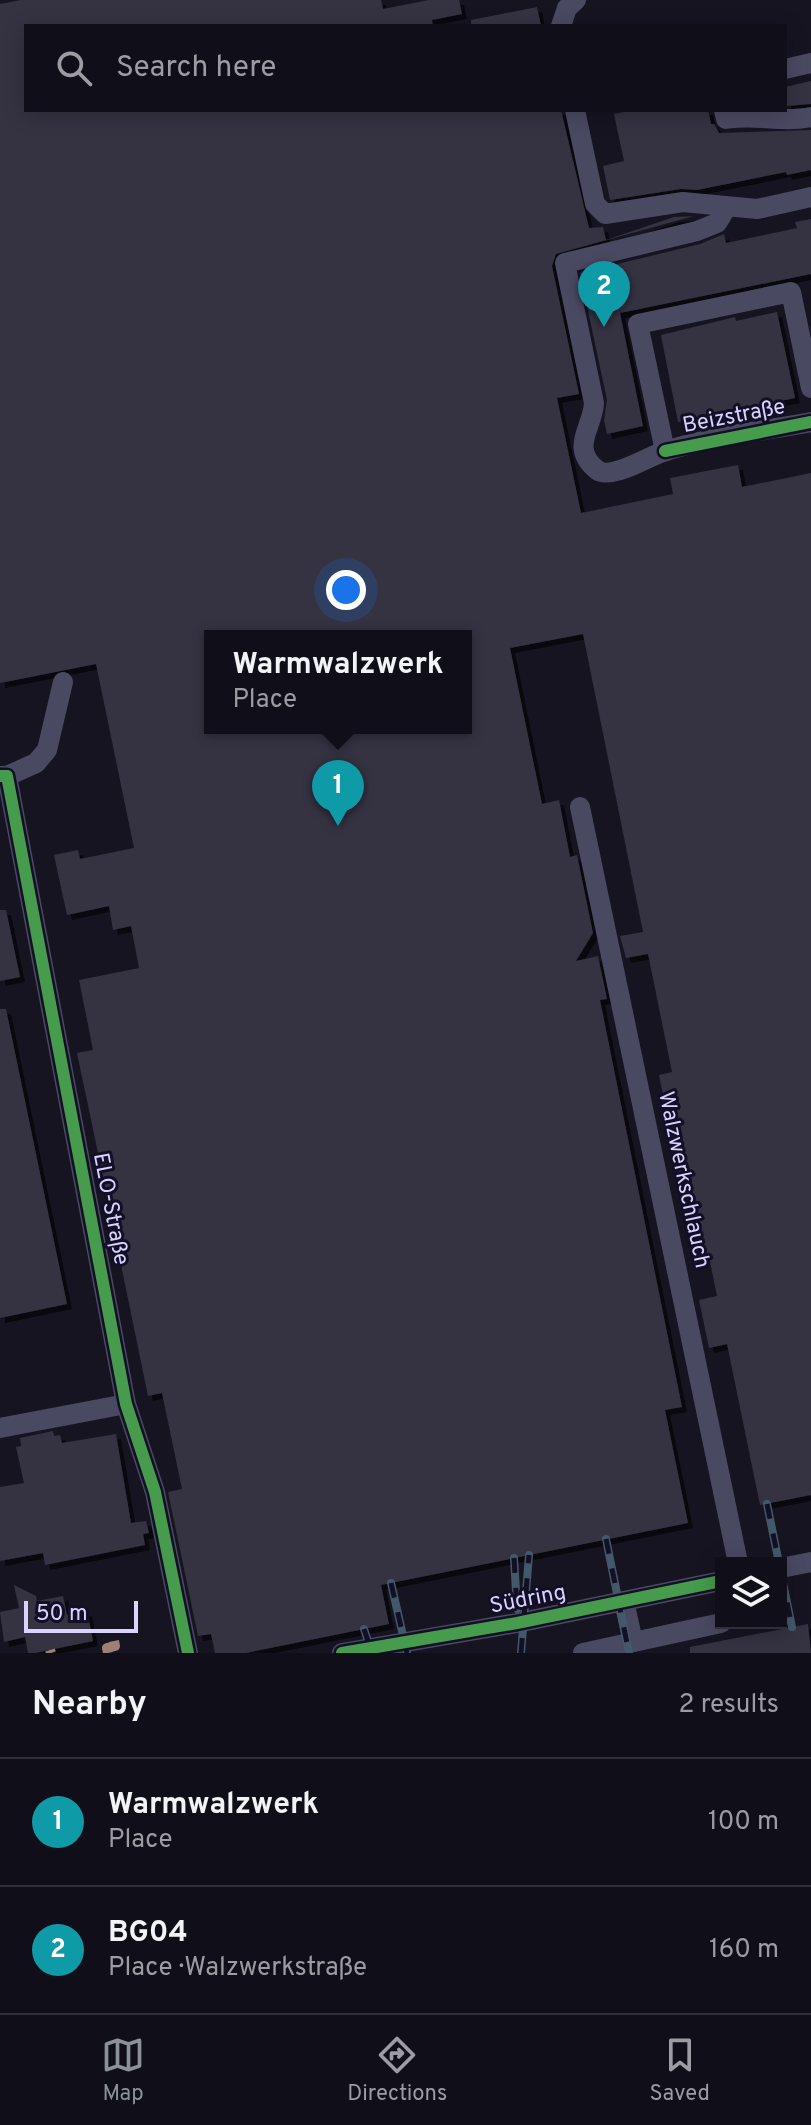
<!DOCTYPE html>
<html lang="en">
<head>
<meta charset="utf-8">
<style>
	body { margin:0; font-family:Overpass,sans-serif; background:#191822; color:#f1f3f6 }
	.controls { position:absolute; right:24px; bottom:24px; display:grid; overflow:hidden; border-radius:0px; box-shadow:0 4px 20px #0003 }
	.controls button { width:72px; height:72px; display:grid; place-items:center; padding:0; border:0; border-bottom:2px solid #302f38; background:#100f19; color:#f1f3f6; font:40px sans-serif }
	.scale { position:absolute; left:24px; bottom:20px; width:114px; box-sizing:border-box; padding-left:8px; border:4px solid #d9d4ff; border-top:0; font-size:22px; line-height:28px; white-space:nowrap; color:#d9d4ff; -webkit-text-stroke:6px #130f26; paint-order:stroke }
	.you { position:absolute; left:346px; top:590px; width:28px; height:28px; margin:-20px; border:6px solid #fff; border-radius:50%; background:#1a73e8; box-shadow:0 0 0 12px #1a73e833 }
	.badge { display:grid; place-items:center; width:52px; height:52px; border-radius:50%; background:#8c9099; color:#fff; font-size:26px; font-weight:700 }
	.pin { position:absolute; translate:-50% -66px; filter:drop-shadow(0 2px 4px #0008) }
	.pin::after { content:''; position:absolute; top:42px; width:28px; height:24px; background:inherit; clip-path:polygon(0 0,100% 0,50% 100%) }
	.popup { position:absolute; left:204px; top:630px; width:268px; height:104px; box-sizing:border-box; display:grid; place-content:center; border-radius:0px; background:#100f19; filter:drop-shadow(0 2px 6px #0005); font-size:26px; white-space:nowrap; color:#9c9ca2 }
	.popup b { font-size:30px; color:#f1f3f6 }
	.popup::after { content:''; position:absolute; left:50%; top:100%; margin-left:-16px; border:16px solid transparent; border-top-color:#100f19 }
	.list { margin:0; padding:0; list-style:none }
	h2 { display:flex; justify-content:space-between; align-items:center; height:104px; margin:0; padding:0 32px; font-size:34px }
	h2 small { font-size:26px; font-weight:400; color:#9c9ca2 }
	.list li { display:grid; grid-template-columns:52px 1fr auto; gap:24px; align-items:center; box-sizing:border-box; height:128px; padding:0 32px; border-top:2px solid #302f38 }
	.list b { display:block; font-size:30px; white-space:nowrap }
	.list p { margin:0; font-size:26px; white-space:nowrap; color:#9c9ca2 }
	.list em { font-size:26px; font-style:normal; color:#9c9ca2 }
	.icon { flex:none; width:44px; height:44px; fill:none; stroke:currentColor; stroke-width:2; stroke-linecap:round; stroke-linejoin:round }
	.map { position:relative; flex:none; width:811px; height:1653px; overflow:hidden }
	.search { position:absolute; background:#100f19; box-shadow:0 4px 20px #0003; left:24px; right:24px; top:24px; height:88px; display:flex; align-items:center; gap:20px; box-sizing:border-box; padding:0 28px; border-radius:0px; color:#9c9ca2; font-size:30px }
	.sheet { height:360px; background:#100f19 }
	nav { display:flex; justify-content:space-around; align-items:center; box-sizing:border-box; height:112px; border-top:2px solid #302f38; background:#100f19; font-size:22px; color:#9c9ca2 }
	nav a { display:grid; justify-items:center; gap:4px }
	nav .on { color:#8c9099 }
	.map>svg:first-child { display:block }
</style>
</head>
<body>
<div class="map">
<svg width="811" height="1653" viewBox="0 0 811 1653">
	<defs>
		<filter id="shadow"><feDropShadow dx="5" dy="5" stdDeviation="0" flood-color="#0009"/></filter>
	</defs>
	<rect width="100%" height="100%" fill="#161421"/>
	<g fill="#343243" fill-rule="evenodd" filter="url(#shadow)">
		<path d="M21 0H381L383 9 429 0H459L462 14 432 20 433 26H26V110H561L589 228 603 227 606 240 674 217 694 216 556 254 552 266 579 394 557 398 581 513 673 494 670 478 738 465 742 487 811 473V1495L760 1505 727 1344 709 1348 699 1300 717 1296 709 1257 696 1259 659 1075 672 1072 648 954 626 958 620 936 643 932 583 634 510 648 542 804 559 800 570 857 577 855 593 933 576 961 598 956 607 999 600 1000 682 1407 665 1410 688 1523 381 1585 389 1624 246 1653H215L211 1634 198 1636 168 1492 182 1489 162 1393 148 1396 120 1260 126 1259 116 1209 110 1210 77 1053 93 1050 79 980 139 968 131 926 113 930 109 906 67 915 54 855 78 850 80 859 134 848 96 664 0 683V4ZM210 636H466V728H210Z"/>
		<polygon points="537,7 541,26 471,26 471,20"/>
		<polygon points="811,81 811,104 786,106 785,87"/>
		<polygon points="634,110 708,110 711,124 714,124 719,133 811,130 811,170 787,175 786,172 697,190 681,189 610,200 603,166 624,161 614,114"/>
		<polygon points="811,219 811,274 620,313 643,426 607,434 604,420 607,400 580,273 700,244 724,234 726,243 797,228 795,222"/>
		<polygon points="777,312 795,398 678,422 661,335 735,317 736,321"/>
		<polygon points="0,910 6,910 20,977 0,981"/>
		<polygon points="0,1009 6,1009 67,1304 0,1318"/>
		<polygon points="53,1431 54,1436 60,1435 62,1443 116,1434 131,1523 146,1521 149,1533 143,1534 145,1545 45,1565 43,1553 0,1561 0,1487 24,1483 16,1447 21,1446 20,1438"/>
		<polygon points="14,1585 36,1596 37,1601 63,1596 67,1615 87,1611 93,1641 35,1653 28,1653 25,1637 4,1642 0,1612 19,1608"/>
		<polygon points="808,1624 811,1653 690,1653 690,1647"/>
	</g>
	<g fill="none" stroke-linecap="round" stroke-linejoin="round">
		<g stroke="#4a4962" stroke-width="20">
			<polyline points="561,26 567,8 576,0"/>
			<polyline points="785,69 811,63"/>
			<polyline points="575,110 595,204 605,214 683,202 757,209 811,197"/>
			<path d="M724 110 726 119C757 114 781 123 811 117"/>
			<path d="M727 207 717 223 697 231 565 263 594 403C593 428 569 447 597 470 611 480 646 458 660 453 705 437 764 431 811 422"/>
			<polyline points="665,451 638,324 791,292 811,388"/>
			<polyline points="0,776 7,776 126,1404 155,1492 188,1653"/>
			<polyline points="7,776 36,763 47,750 63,682"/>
			<polyline points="580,807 738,1563"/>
			<polyline points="0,1428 126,1404"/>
			<polyline points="781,1568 811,1562"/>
			<polyline points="624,1601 633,1642"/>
			<polyline points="342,1653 517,1623 721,1581"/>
			<polyline points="583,1653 721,1623"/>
		</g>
		<defs>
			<g id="rail">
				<polyline points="767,1504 779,1563"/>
				<polyline points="606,1539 629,1653"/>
				<polyline points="514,1558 517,1609"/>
				<polyline points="781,1573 792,1627"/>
				<polyline points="391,1583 407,1653"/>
				<polyline points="364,1629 372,1653"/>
				<polyline points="521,1653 529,1555"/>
			</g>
		</defs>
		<use href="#rail" stroke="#43596b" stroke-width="8"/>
		<use href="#rail" stroke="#130f26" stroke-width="5" stroke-dasharray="15" stroke-linecap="butt"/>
		<g stroke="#9e8076" stroke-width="10" stroke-dasharray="20 10" stroke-linecap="butt">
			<polyline points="50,1650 51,1653"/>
			<polyline points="108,1653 107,1648 115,1646 114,1641"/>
		</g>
		<defs>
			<g id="cycleway">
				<polyline points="665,451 811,422"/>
				<polyline points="0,776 7,776 126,1404 155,1492 188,1653"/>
				<polyline points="342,1653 517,1623 721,1581"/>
			</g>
		</defs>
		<use href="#cycleway" stroke="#130f26" stroke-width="17"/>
		<use href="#cycleway" stroke="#469c4c" stroke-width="12"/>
	</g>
	<g text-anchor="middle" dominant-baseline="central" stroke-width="6" stroke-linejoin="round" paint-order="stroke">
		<g font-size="22" fill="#d9d4ff" stroke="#130f26">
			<text transform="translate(734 417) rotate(-11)">Beizstraße</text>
			<text transform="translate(683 1180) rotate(78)">Walzwerkschlauch</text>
			<text transform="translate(110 1209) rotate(79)">ELO-Straße</text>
			<text transform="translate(528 1600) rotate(-11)">Südring</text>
		</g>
	</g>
</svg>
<div class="controls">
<button><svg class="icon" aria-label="layers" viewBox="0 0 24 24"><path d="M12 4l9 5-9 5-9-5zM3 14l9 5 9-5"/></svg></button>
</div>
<div class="scale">50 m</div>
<div class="you"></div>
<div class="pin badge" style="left:338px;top:826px;background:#0f9aa8">1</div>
<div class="popup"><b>Warmwalzwerk</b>Place</div>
<div class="pin badge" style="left:604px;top:327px;background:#0f9aa8">2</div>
<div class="search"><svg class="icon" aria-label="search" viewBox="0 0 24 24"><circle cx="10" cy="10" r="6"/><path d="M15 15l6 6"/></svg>Search here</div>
</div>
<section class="sheet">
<h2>Nearby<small>2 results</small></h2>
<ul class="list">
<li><span class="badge" style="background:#0f9aa8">1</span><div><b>Warmwalzwerk</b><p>Place</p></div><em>100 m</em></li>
<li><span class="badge" style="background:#0f9aa8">2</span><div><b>BG04</b><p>Place · Walzwerkstraße</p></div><em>160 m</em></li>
</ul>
</section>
<nav>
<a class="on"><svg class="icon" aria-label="map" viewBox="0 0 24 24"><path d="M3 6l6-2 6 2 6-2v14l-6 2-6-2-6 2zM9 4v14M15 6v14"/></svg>Map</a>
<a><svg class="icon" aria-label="directions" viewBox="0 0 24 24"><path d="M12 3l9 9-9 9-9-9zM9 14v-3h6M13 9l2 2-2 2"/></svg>Directions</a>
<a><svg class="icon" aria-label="saved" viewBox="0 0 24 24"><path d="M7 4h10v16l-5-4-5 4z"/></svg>Saved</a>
</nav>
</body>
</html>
